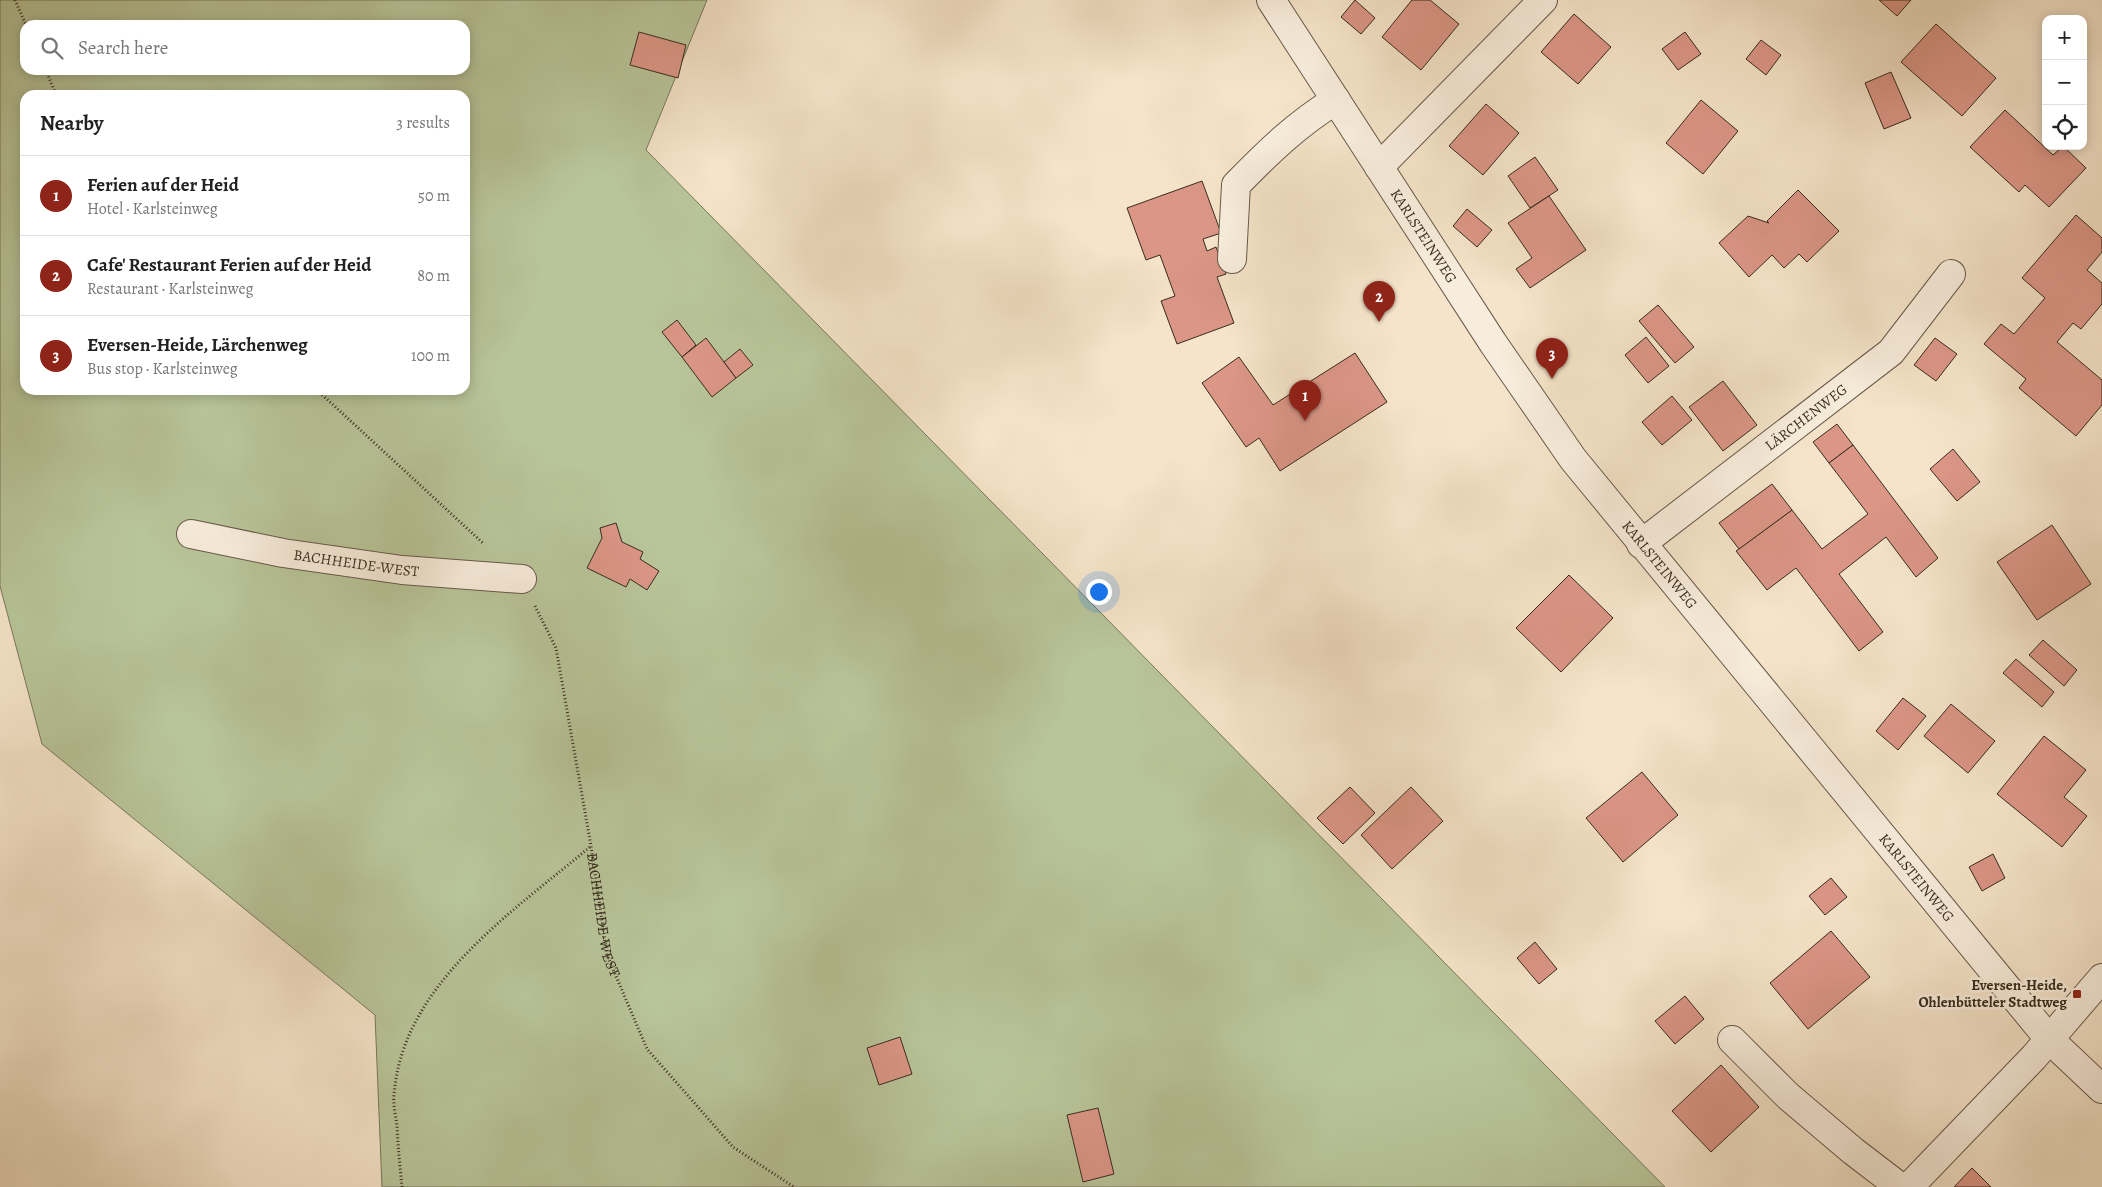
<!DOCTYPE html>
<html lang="en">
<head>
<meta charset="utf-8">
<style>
	body { margin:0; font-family:Alegreya,serif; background:#f6f6f6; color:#222 }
	.controls { position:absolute; right:15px; top:15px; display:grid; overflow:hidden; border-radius:10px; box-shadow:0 2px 12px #0003 }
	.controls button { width:45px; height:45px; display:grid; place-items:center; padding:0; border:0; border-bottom:1px solid #e0e0e0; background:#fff; color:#222; font:25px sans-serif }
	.you { position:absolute; left:1098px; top:591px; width:18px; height:18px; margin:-12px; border:4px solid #fff; border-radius:50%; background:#1a73e8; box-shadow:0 0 0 8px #1a73e833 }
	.badge { display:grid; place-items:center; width:32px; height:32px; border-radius:50%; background:#8f2418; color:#fff; font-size:16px; font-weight:700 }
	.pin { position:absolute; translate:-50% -41px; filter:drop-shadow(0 1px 2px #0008) }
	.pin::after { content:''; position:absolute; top:26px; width:18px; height:15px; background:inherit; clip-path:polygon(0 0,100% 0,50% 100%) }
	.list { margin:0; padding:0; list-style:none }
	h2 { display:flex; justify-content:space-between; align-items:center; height:65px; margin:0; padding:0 20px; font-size:21px }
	h2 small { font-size:16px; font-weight:400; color:#767676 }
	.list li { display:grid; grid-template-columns:32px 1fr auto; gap:15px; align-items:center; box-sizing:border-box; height:80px; padding:0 20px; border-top:1px solid #e0e0e0 }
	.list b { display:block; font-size:19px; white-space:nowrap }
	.list p { margin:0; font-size:16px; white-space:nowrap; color:#767676 }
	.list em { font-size:16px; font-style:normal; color:#767676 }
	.icon { flex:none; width:28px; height:28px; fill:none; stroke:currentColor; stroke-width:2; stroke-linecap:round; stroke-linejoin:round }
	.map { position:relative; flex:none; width:2102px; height:1187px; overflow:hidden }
	.search { position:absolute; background:#fff; box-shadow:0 2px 12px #0003; left:20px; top:20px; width:450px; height:55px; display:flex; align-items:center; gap:12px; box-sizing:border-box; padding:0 18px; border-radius:15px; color:#767676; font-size:19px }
	.panel { position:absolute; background:#fff; box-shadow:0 2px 12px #0003; left:20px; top:90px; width:450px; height:305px; border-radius:15px }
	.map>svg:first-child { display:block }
</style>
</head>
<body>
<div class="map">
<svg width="2102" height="1187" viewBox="0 0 2102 1187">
	<rect width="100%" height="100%" fill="#f5e4c9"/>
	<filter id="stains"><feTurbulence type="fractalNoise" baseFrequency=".004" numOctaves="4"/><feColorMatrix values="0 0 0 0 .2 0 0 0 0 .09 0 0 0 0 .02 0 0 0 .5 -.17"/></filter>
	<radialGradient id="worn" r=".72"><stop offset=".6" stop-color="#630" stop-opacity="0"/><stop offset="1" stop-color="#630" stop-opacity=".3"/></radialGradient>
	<path fill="#b8c599" stroke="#78785c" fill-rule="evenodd" d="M0 0H707L646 150 1665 1187H382L375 1015 42 744 0 586ZM25 25H465V70H25ZM25 95H465V390H25Z"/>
	<g fill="#db9686" stroke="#382b1f">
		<polygon points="1355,0 1375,18 1361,34 1341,17"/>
		<polygon points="1412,0 1430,0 1459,24 1421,70 1382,37"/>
		<polygon points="1879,0 1911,0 1897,16"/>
		<polygon points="1574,14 1611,47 1578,84 1541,52"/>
		<polygon points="1936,24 1996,78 1962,116 1901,62"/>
		<polygon points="639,32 686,45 678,78 630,65"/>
		<polygon points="1685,32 1701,54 1678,70 1662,49"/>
		<polygon points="1761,40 1781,55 1766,75 1746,59"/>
		<polygon points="1891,72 1911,118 1884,129 1865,83"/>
		<polygon points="1701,100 1738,131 1703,174 1666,143"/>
		<polygon points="1486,104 1519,133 1483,175 1449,146"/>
		<polygon points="2005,110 2053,155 2063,146 2086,168 2049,207 2025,185 2019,192 1970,147"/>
		<polygon points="1535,157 1558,190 1530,208 1508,176"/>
		<polygon points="1202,181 1221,233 1203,239 1207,251 1216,247 1226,274 1217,277 1234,323 1177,344 1161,301 1175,296 1160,255 1146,260 1127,208"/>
		<polygon points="1798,190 1839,231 1807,262 1799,254 1784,268 1772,255 1749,277 1719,243 1748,216 1769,223 1767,221"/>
		<polygon points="1549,196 1586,250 1530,288 1516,269 1532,258 1508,223"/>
		<polygon points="1467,209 1492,230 1477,247 1453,226"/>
		<polygon points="2076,215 2102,238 2102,252 2087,270 2102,283 2102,304 2081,329 2073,323 2057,342 2102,380 2102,405 2076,436 2019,388 2026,379 1984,344 2001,324 2014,334 2045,298 2022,278"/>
		<polygon points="1658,305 1694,347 1675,363 1639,321"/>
		<polygon points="677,320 696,345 682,357 662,332"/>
		<polygon points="1646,337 1669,366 1648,383 1625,355"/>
		<polygon points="706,338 736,378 712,397 682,357"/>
		<polygon points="1935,338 1957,354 1936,381 1914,365"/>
		<polygon points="740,349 753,365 736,378 724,362"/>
		<polygon points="1355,353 1387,402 1280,471 1259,438 1246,447 1202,383 1239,357 1273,405"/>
		<polygon points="1723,381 1757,425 1723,451 1689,407"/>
		<polygon points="1672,396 1692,420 1662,445 1642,422"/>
		<polygon points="1837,424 1853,445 1829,463 1813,442"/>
		<polygon points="1853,445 1938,558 1916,577 1886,537 1839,574 1883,632 1859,651 1796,568 1767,590 1736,551 1792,510 1822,549 1868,514 1829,463"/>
		<polygon points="1953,449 1980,482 1957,501 1930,469"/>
		<polygon points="1772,484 1792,510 1739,549 1719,523"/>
		<polygon points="616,523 622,542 643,552 640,559 659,571 647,590 630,579 626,587 587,568 602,538 600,528"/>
		<polygon points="2052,525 2091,584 2037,620 1997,562"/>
		<polygon points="1569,575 1613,618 1561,672 1516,628"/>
		<polygon points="2043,640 2077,670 2064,686 2029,655"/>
		<polygon points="2016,659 2054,692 2042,707 2003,673"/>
		<polygon points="1903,698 1926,716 1898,750 1876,731"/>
		<polygon points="1951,704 1995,741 1968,773 1924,736"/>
		<polygon points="2044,736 2086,770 2064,797 2087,816 2062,847 1997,794"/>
		<polygon points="1642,772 1678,815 1623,862 1586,818"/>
		<polygon points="1350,787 1375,813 1343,844 1317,818"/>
		<polygon points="1411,787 1443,821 1392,869 1361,835"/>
		<polygon points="1993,854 2005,878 1982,891 1969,867"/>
		<polygon points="1831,878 1847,897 1825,915 1809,896"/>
		<polygon points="1831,931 1870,977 1808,1029 1770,983"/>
		<polygon points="1535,942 1557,969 1539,984 1517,958"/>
		<polygon points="1685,996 1704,1019 1675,1044 1655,1021"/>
		<polygon points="900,1037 912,1074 879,1085 867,1048"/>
		<polygon points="1721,1065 1759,1107 1711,1152 1672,1111"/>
		<polygon points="1098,1108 1114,1174 1083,1182 1067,1115"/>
		<polygon points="1972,1168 1991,1187 1954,1187"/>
	</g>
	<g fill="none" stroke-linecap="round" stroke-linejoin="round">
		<defs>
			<g id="minor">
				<path id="s2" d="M1271 0 1493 343 1573 459 2049 1039 2102 1089"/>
				<polyline points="1379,167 1543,0"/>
				<path d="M1232 259 1236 185C1268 152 1297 124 1336 100"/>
				<path id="s3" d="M191 534 283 553 402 570 522 579"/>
				<path id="s4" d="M1641 544 1891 352 1951 274"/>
				<polyline points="1732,1040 1788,1096 1853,1151 1900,1187"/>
				<polyline points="1909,1187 2034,1057 2102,978"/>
			</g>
		</defs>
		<use href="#minor" stroke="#67594a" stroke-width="30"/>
		<g stroke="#382b1f" stroke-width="3" stroke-dasharray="1 2.5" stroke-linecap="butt">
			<polyline points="15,0 26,25"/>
			<polyline points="46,70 56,95"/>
			<polyline points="317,390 484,544"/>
			<path id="s1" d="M535 606 556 648 591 846 607 955 647 1049 733 1147 794 1187"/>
			<path d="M402 1187C400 1167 398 1147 397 1126 396 1117 393 1106 394 1096 401 985 514 911 591 846"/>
		</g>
		<use href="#minor" stroke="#f8eddc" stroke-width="28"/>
	</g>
	<rect fill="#8f2418" stroke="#f8eddc" stroke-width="2" x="2072" y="989" width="10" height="10" rx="2.5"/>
	<g text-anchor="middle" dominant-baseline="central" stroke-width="5" stroke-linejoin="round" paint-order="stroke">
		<g font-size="15" fill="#382b1f" stroke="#f8eddc">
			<text stroke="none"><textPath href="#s2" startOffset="281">KARLSTEINWEG</textPath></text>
			<text stroke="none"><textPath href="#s4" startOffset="208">LÄRCHENWEG</textPath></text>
			<text stroke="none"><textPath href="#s3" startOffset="168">BACHHEIDE-WEST</textPath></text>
			<text stroke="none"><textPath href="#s2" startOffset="686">KARLSTEINWEG</textPath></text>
			<text stroke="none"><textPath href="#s2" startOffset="1091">KARLSTEINWEG</textPath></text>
			<text stroke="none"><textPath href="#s1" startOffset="318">BACHHEIDE-WEST</textPath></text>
		</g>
		<g font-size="15" font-weight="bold" fill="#382b1f" stroke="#f8eddc" text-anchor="end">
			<text x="2067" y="985">Eversen-Heide,<tspan x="2067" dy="17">Ohlenbütteler Stadtweg</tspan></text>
		</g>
	</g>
	<rect width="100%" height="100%" filter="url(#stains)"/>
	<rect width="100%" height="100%" fill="url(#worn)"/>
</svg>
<div class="controls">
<button>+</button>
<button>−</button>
<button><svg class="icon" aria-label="locate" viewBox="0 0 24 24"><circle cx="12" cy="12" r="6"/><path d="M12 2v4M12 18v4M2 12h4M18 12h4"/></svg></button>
</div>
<div class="you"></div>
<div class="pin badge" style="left:1305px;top:421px">1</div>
<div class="pin badge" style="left:1379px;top:322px">2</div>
<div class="pin badge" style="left:1552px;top:379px">3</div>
<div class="search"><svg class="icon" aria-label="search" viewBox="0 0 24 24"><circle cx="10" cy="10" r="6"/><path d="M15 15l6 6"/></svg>Search here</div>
<section class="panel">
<h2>Nearby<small>3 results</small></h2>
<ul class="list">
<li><span class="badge">1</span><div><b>Ferien auf der Heid</b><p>Hotel · Karlsteinweg</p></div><em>50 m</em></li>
<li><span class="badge">2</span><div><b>Cafe' Restaurant Ferien auf der Heid</b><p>Restaurant · Karlsteinweg</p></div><em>80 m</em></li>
<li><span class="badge">3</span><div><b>Eversen-Heide, Lärchenweg</b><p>Bus stop · Karlsteinweg</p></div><em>100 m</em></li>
</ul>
</section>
</div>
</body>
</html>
